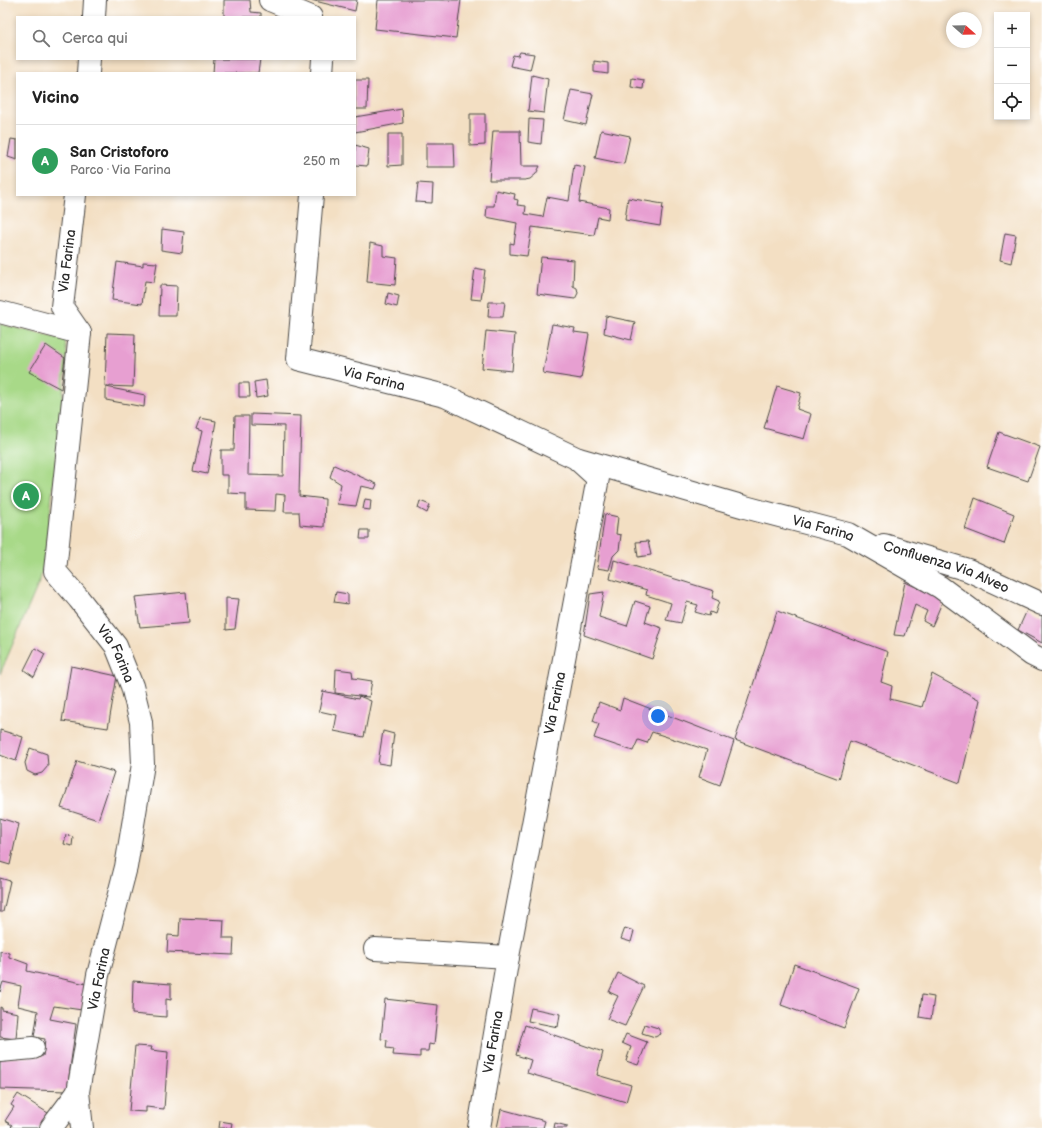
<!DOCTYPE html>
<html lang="it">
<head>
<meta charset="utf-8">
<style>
	body { margin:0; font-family:"Balsamiq Sans",sans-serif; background:#f6f6f6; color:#222 }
	.controls { position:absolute; right:12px; top:12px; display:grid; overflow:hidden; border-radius:0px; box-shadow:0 2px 6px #0003 }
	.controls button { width:36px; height:36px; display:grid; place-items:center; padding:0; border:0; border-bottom:1px solid #e0e0e0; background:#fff; color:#222; font:20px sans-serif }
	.compass { position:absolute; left:946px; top:12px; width:36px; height:36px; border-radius:50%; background:#fff; box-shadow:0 2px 6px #0003; rotate:110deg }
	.you { position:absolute; left:658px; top:716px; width:14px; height:14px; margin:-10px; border:3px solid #fff; border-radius:50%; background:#1a73e8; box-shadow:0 0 0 6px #1a73e833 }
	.badge { display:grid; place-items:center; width:26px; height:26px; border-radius:50%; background:#1a73e8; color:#fff; font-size:13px; font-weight:700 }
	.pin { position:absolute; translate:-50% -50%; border:2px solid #fff; box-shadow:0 1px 4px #0006 }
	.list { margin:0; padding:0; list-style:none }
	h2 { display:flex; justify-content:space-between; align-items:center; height:52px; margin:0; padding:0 16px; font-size:17px }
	h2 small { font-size:13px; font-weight:400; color:#767676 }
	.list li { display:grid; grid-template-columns:26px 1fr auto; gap:12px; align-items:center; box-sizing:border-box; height:72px; padding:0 16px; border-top:1px solid #e0e0e0 }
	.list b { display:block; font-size:15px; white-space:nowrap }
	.list p { margin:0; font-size:13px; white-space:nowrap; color:#767676 }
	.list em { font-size:13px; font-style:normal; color:#767676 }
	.icon { flex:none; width:22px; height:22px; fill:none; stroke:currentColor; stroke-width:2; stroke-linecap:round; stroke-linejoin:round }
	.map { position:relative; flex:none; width:1042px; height:1128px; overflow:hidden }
	.search { position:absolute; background:#fff; box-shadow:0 2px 6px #0003; left:16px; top:16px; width:340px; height:44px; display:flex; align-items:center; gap:10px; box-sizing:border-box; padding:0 14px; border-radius:0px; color:#767676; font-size:15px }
	.panel { position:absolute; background:#fff; box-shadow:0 2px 6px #0003; left:16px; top:72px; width:340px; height:124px; border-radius:0px }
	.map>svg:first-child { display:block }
</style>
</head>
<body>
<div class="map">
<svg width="1042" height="1128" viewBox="0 0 1042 1128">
	<rect width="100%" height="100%" fill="#fff"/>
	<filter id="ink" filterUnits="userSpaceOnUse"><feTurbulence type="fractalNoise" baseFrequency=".025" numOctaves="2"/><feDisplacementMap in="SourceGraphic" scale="8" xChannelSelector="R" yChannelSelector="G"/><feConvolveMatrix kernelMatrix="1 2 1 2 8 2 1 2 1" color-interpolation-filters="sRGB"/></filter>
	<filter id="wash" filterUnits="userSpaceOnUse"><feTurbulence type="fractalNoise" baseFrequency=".012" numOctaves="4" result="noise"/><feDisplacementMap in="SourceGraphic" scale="16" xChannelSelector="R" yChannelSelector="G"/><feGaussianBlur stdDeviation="0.9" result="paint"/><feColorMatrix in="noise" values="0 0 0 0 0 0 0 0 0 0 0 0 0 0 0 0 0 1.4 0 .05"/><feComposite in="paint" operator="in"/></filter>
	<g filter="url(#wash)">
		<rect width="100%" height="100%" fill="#f3dfc3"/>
		<polygon fill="#a8d988" stroke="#6a825a" points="0,324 65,340 67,356 46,551 40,580 0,674"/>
		<g id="blocks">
			<g fill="#e79fd1">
				<polygon points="224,0 250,0 251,12 261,13 261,17 221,17 224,16"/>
				<polygon points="311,0 357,0 355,11"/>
				<polygon points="378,0 461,0 456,38 375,29"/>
				<polygon points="520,52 534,54 530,70 510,66 513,55 518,56"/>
				<polygon points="214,59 260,59 258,73 213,73"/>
				<polygon points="594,61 608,63 608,74 594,72"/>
				<polygon points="532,75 548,79 544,113 528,111"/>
				<polygon points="632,78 644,80 643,89 631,87"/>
				<polygon points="355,80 368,80 367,109 355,109"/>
				<polygon points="571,90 593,94 586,125 564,120"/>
				<polygon points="402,109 403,123 355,132 355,117"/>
				<polygon points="470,114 485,114 485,145 470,146"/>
				<polygon points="529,119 543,120 541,144 528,142"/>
				<polygon points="601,130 630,136 624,164 595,158"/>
				<polygon points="493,131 520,131 521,166 540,166 536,174 530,179 525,180 489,180"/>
				<polygon points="388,134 402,134 402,165 388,166"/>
				<polygon points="11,139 17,140 17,160 8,157"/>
				<polygon points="426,143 454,143 455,167 426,167"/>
				<polygon points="355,145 369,149 367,166 355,165"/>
				<polygon points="574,165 585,167 579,202 609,208 608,219 598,217 594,235 532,227 527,256 510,254 510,243 514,244 517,223 486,217 487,206 494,206 496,190 515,194 514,199 518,200 517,205 526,206 525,214 543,217 547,197 569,201"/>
				<polygon points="418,183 433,184 432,203 416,202"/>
				<polygon points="628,198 663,204 660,226 625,220"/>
				<polygon points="162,229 184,232 182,253 161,250"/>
				<polygon points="1005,233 1016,235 1011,263 1000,260"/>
				<polygon points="370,243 383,246 383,256 397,258 395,285 367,282"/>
				<polygon points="541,257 574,260 573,286 577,288 578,293 575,299 537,294"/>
				<polygon points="117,262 143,266 143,262 157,263 154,282 145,281 142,304 112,300"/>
				<polygon points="475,268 485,270 481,300 471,299"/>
				<polygon points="160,285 177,286 176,316 159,316"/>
				<polygon points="388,293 399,296 397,307 386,304"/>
				<polygon points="489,302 505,302 503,317 488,317"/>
				<polygon points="606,316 635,322 631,340 604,333"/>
				<polygon points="552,324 575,328 574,332 589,334 581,379 543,373"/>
				<polygon points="486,331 515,334 512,371 482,368"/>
				<polygon points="107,333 135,334 133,387 105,386"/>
				<polygon points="46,345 65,358 61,389 29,372"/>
				<polygon points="266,380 268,396 256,398 254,382"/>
				<polygon points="239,383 249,383 250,397 239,397"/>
				<polygon points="777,386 801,393 797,409 811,414 804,439 764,428"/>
				<polygon points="106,387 145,395 144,407 106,400"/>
				<polygon points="251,414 301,416 299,496 325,499 324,527 300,525 299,512 284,512 285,495 276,494 275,511 246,510 246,494 228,493 228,475 221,475 221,450 234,450 235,416 249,416 248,475 283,476 284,426 251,425"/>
				<polygon points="200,418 216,421 207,474 193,471 202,431 196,429"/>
				<polygon points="999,432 1040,447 1028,481 987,467"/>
				<polygon points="334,465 377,484 375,489 361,486 356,506 337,504 341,484 330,477"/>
				<polygon points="975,498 1014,514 1004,544 965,529"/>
				<polygon points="365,499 371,500 370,510 363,509"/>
				<polygon points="420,501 430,505 427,513 418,508"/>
				<polygon points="605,514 618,517 616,534 621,535 619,550 613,556 609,570 597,568"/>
				<polygon points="361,530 369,530 369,539 360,539"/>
				<polygon points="648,541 651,555 638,557 636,542"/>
				<polygon points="614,560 714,591 712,598 719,601 715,614 710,612 709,616 695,612 698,605 687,602 681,623 666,620 671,603 646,595 647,590 610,579"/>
				<polygon points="905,582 943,600 932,626 923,621 927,611 915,605 905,636 894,635"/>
				<polygon points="186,592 189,623 140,627 135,597"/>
				<polygon points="336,592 348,594 348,604 334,602"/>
				<polygon points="604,592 599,617 627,626 635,601 650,606 645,622 662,628 652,659 584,635 590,594"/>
				<polygon points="226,598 239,599 235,629 226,630"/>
				<polygon points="1028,608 1042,616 1042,643 1018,630"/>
				<polygon points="777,611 888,652 881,682 892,686 890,699 922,707 932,674 980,700 960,783 850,741 839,779 735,740"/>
				<polygon points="35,648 45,654 34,677 24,670"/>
				<polygon points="71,666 117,676 108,728 62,721"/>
				<polygon points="336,669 352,671 353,678 372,681 369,697 359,696 371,701 364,737 334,731 337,715 319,711 323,691 358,699 359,696 335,693"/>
				<polygon points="623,698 734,741 720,785 699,777 707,750 652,732 647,743 638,740 633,751 594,738 599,724 593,721 599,702 620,710"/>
				<polygon points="0,730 23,737 16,761 0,755"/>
				<polygon points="383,731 394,734 390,765 378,763"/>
				<polygon points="30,748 47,754 48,766 42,773 35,775 27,771 25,763"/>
				<polygon points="77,761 114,772 98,820 61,808"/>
				<polygon points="0,818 19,824 10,865 0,862"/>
				<polygon points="66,835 73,837 72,846 64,844"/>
				<polygon points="0,878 10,881 3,912 0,912"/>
				<polygon points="180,918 224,920 223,938 234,938 233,955 167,952 168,935 179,936"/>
				<polygon points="625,928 634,931 631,942 621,939"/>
				<polygon points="0,951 9,953 9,957 28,964 27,971 86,984 82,1010 54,1006 50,1019 76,1024 67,1091 0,1089 0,1058 43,1056 45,1039 34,1037 38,1011 18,1006 21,986 3,982 0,992"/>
				<polygon points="794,964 859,988 844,1028 781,1005"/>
				<polygon points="618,973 644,986 625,1026 607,1019 618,996 609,992"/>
				<polygon points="133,981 171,984 171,1000 166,999 166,1017 132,1014"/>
				<polygon points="922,995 934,997 931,1019 919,1017"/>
				<polygon points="385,999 438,1005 434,1045 429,1044 428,1051 420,1051 420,1057 393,1055 394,1049 386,1048 387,1040 381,1039"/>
				<polygon points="0,1007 2,1008 2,1010 18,1013 16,1039 0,1037"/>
				<polygon points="531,1008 560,1014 558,1027 528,1021"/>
				<polygon points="645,1024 658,1028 661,1034 655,1037 642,1033"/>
				<polygon points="525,1025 603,1052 597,1075 631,1085 626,1102 527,1073 531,1060 516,1055"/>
				<polygon points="626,1034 647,1042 638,1065 626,1061 631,1047 622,1043"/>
				<polygon points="135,1046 152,1047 151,1050 168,1052 164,1109 146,1107 146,1112 129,1111"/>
				<polygon points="18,1094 48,1113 39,1128 11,1128 12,1125 5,1121 14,1107 11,1105"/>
				<polygon points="501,1109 545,1121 543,1128 497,1128"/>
				<polygon points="220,1121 232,1123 231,1128 219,1128"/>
				<polygon points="555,1123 567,1126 567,1128 554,1128"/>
			</g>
		</g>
	</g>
	<g filter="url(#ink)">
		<use href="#blocks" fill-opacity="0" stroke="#494642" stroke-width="1"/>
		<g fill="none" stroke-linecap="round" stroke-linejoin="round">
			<defs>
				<g id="minor">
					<polyline points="270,0 311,17"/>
					<polyline points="94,17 95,0"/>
					<polyline points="88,73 89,59"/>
					<polyline points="322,73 323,59"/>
					<path id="s1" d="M75 195 62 307 80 333 55 571 79 599 116 646 132 686 141 722 143 764 126 867 98 975 78 1092 82 1128"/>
					<path id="s2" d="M312 195 298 359 445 396 576 458 598 478 508 957 479 1128"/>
					<polyline points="0,312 80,333"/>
					<path id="s3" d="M579 459 745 507 848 534 940 587 1032 655 1042 660"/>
					<path id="s4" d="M884 545 968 570 1042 604"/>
					<polyline points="375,949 508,957"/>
					<polyline points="0,1051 33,1048"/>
					<polyline points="51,1128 78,1092"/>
				</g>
			</defs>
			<use href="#minor" stroke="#494642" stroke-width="24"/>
			<use href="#minor" stroke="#fff" stroke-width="22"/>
		</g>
	</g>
	<g text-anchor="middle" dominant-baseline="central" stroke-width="4" stroke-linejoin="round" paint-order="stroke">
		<g font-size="14" fill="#2b2b2b" stroke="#fff">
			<text transform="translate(67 261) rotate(-83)">Via Farina</text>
			<text stroke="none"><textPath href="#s2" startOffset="243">Via Farina</textPath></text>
			<text stroke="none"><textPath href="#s3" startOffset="254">Via Farina</textPath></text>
			<text stroke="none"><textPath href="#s4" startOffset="66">Confluenza Via Alveo</textPath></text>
			<text stroke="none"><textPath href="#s1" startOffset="487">Via Farina</textPath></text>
			<text transform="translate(555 703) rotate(-79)">Via Farina</text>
			<text transform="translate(99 979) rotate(-78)">Via Farina</text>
			<text transform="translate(493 1042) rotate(-80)">Via Farina</text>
		</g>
	</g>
</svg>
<div class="controls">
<button>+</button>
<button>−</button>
<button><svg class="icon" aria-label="locate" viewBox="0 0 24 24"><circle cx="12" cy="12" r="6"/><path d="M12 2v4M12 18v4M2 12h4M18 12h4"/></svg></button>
</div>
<svg class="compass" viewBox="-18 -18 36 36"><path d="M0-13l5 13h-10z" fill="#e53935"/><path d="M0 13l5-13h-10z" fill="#767676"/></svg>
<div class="you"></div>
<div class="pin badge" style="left:26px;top:496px;background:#2e9e5b">A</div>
<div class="search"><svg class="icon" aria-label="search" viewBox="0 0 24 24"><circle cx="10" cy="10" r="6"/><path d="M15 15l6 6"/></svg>Cerca qui</div>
<section class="panel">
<h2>Vicino<small></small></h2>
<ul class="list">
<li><span class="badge" style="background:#2e9e5b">A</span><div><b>San Cristoforo</b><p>Parco · Via Farina</p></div><em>250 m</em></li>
</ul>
</section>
</div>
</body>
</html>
